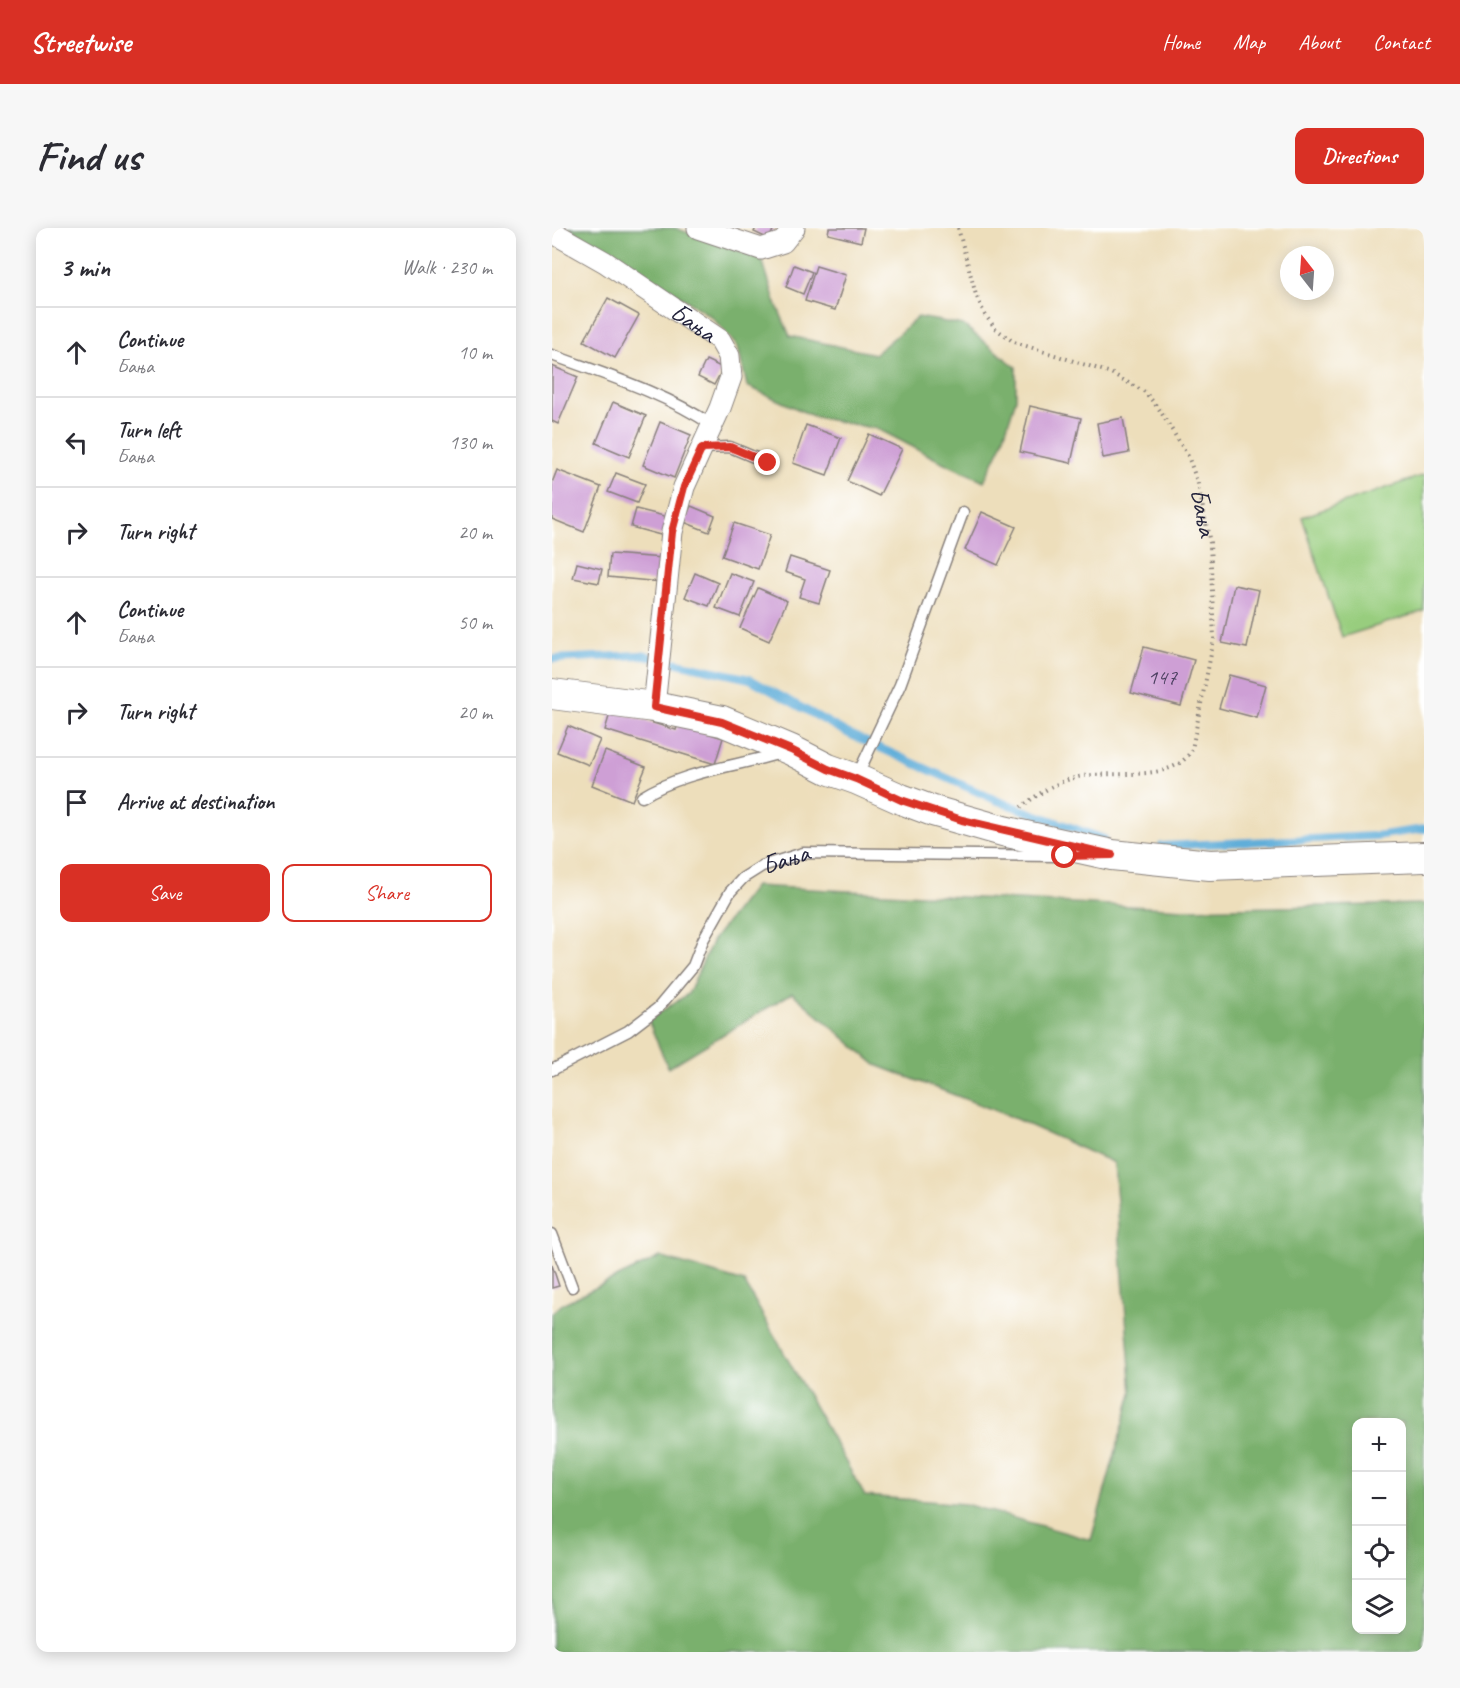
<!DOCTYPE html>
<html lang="en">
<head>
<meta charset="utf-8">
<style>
	body { margin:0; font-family:Caveat,sans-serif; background:#f7f7f7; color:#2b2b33 }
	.controls { position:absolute; right:18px; bottom:18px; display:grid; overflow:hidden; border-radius:12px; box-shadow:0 3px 15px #0003 }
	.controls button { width:54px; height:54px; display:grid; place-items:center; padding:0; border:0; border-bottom:2px solid #e1e1e2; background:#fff; color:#2b2b33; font:30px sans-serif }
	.compass { position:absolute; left:728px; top:18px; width:54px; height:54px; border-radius:50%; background:#fff; box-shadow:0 3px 15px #0003; rotate:343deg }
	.stop { position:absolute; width:18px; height:18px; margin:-14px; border:4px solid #d93025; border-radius:50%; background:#fff }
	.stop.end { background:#d93025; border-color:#fff; box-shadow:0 2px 6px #0008 }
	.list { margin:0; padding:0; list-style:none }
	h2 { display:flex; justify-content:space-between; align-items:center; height:78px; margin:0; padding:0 24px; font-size:26px }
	h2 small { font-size:20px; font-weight:400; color:#7c7c81 }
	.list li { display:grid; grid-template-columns:39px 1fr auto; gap:18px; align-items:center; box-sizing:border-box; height:90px; padding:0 24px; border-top:2px solid #e1e1e2 }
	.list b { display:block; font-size:22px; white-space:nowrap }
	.list p { margin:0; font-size:20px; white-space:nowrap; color:#7c7c81 }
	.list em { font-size:20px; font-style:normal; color:#7c7c81 }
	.actions { display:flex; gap:12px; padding:18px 24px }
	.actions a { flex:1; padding:14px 0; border:2px solid #d93025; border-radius:12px; text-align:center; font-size:21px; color:#d93025 }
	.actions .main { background:#d93025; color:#fff }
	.icon { flex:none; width:33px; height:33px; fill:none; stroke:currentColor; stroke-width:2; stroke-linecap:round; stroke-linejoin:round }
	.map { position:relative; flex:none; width:872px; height:1424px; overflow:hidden; border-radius:12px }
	header { display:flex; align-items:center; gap:36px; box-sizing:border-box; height:84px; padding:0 30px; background:#d93025; color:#fff }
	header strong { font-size:28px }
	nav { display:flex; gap:33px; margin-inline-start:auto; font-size:21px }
	.intro { display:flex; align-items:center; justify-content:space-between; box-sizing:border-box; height:144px; padding:0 36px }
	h1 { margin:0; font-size:42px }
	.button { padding:15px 27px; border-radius:12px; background:#d93025; color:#fff; font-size:21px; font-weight:700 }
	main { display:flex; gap:36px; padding:0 36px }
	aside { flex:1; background:#fff; border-radius:12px; box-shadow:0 3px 15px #0003 }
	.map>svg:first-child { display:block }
</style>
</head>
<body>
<header>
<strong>Streetwise</strong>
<nav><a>Home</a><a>Map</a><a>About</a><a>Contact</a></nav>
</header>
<div class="intro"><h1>Find us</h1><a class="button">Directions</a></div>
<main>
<aside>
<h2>3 min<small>Walk · 230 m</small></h2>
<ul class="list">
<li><svg class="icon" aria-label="ahead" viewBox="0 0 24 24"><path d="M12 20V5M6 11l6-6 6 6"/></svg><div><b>Continue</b><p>Бања</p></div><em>10 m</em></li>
<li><svg class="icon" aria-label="left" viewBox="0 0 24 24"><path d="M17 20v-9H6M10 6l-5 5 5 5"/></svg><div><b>Turn left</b><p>Бања</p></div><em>130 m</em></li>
<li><svg class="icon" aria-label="right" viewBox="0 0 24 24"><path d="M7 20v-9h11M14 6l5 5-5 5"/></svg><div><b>Turn right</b></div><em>20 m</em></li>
<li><svg class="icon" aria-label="ahead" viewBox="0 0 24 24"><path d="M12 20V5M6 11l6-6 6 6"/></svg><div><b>Continue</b><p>Бања</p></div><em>50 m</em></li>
<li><svg class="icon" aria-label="right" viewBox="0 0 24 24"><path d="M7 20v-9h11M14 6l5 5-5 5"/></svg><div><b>Turn right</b></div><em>20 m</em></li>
<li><svg class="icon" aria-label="arrive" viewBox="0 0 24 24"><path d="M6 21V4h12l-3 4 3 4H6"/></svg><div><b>Arrive at destination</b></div></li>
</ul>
<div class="actions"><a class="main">Save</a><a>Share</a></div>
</aside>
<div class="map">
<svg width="872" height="1424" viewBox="0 0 872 1424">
	<rect width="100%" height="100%" fill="#fff"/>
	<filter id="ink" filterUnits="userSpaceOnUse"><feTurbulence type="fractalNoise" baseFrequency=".0167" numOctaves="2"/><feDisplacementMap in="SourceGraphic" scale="12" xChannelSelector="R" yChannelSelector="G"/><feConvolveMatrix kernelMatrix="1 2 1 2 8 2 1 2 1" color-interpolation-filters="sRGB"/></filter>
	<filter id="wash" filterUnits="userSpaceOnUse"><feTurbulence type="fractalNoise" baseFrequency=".008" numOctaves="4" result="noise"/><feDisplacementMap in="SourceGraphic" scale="24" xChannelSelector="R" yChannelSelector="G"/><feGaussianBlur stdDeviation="1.35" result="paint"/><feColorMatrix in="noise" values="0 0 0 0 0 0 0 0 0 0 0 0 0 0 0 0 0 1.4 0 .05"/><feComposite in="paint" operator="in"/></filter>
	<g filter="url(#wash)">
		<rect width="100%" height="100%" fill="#eddebb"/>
		<polygon fill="#98cd7e" stroke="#5d785c" stroke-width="1.5" points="872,247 872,383 790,409 750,289"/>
		<g fill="#7ab06d" stroke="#4e6954" stroke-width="1.5" fill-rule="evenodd">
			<polygon points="17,0 123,0 210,31 223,73 238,108 323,126 366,89 411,97 464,139 464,171 449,218 432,253 388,233 326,201 263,189 195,158 186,119 160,89 83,39"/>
			<path d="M203 658 633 681 872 676V1424H0V1085L12 1075 108 1029 192 1054 313 1268 413 1276 539 1312 580 1165 562 935 455 887 324 837 240 765 116 840 96 792 136 766 161 712ZM804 1194H850V1402H804Z"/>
		</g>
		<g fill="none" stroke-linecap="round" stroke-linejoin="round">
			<g stroke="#60aed9" stroke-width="8">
				<polyline points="0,431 89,427 198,451 297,506 446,573 552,611"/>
				<polyline points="610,618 823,608 872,601"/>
			</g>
		</g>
		<g id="blocks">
			<g fill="#ce9fd5">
				<polygon points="204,0 222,0 217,11 202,4"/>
				<polygon points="277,0 312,0 309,14 276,6"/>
				<polygon points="242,37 260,44 251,66 234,59"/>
				<polygon points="264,38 294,47 283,82 253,73"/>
				<polygon points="56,70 87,87 63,130 32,113"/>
				<polygon points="154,132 171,140 162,157 146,149"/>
				<polygon points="0,138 26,149 6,196 0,193"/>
				<polygon points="61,174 94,188 77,229 44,215"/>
				<polygon points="478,178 529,190 519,235 468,224"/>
				<polygon points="571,190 577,225 551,230 545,195"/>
				<polygon points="108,194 139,207 122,250 91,237"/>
				<polygon points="254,197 289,210 275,247 241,235"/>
				<polygon points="317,206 350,221 327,268 295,253"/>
				<polygon points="5,242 49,259 32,304 0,291 0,255"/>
				<polygon points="64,245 93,256 85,275 56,264"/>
				<polygon points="139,278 163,288 157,304 132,294"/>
				<polygon points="84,281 116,289 112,308 79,299"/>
				<polygon points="430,284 464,299 446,337 413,322"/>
				<polygon points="182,295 218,307 206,341 170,328"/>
				<polygon points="58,326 111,330 109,354 56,349"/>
				<polygon points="238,329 278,342 267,375 247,369 253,351 233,344"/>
				<polygon points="25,335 50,341 47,355 21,350"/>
				<polygon points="143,345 166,355 157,378 133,369"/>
				<polygon points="178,345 202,354 188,389 164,380"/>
				<polygon points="682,357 707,362 695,420 670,415"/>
				<polygon points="206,360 235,373 217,413 188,400"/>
				<polygon points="592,419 642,432 629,478 579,465"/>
				<polygon points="677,447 714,457 705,490 667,480"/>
				<polygon points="59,482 124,502 126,496 171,510 163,536 53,502"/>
				<polygon points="16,498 48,512 37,537 5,524"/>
				<polygon points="53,523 94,539 80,573 40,557"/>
				<polygon points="0,1037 7,1058 0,1060"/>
			</g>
		</g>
	</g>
	<g filter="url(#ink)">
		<use href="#blocks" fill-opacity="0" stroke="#88807b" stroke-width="1.5"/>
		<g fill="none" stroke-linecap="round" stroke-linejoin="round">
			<defs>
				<g id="lane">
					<path d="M0 127C54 147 113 165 160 197"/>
					<polyline points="150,220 178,219 216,235"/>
					<polyline points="305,548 348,457 411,284"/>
					<path d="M90 569C132 543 182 539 229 525"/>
					<path id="s2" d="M0 842 76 803 106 780 141 738 151 712 178 664 191 650 210 638 251 625 508 628"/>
					<polyline points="0,1006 20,1059"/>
				</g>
				<g id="street">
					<polyline points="146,0 209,21 231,14 242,0"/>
					<path id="s3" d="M0 4 53 34 168 112 177 128 179 149 168 180 132 259 120 304 102 479"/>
				</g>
				<polyline id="secondary" points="0,466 102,479 170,493 239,522 276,541 304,551 349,571 381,583 451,603 560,627 658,637 872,629"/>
			</defs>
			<use href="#lane" stroke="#88807b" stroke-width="13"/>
			<use href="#street" stroke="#88807b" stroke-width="23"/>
			<use href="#secondary" stroke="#88807b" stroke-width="32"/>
			<path stroke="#88807b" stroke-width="4" stroke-dasharray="1.5 4.5" stroke-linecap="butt" id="s1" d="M406 0 424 67 433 87 444 101 462 114 559 145 593 164 607 181 636 228 646 256 658 315 662 411 640 521C622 558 555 540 522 550 502 555 485 567 469 579"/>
			<use href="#lane" stroke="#fff" stroke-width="10"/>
			<use href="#street" stroke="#fff" stroke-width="21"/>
			<use href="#secondary" stroke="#fff" stroke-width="30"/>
		</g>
	</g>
	<g fill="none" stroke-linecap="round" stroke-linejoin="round" filter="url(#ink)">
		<polyline stroke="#d93025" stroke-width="8" points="216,235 178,219 150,220 132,259 120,304 102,479 170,494 239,522 276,541 304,551 349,572 410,592 560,627 513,628"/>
	</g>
	<g text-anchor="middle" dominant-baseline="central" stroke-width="4.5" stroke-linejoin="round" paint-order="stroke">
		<g font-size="22" fill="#4d4162">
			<text x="610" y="449">147</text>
		</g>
		<g font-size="26" fill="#22223b" stroke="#fff">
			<text stroke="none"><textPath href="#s3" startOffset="168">Бања</textPath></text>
			<text stroke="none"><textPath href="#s1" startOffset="408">Бања</textPath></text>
			<text stroke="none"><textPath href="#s2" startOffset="327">Бања</textPath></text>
		</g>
	</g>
</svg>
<div class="controls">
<button>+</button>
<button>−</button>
<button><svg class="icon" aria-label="locate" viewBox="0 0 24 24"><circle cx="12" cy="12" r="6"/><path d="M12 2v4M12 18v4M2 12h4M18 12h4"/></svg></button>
<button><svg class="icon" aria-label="layers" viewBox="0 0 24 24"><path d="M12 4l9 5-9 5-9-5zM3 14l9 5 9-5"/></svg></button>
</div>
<svg class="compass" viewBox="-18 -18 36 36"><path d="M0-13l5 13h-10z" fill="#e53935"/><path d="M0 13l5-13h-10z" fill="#7c7c81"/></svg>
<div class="stop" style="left:513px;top:628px"></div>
<div class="stop end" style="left:216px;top:235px"></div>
</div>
</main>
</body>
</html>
